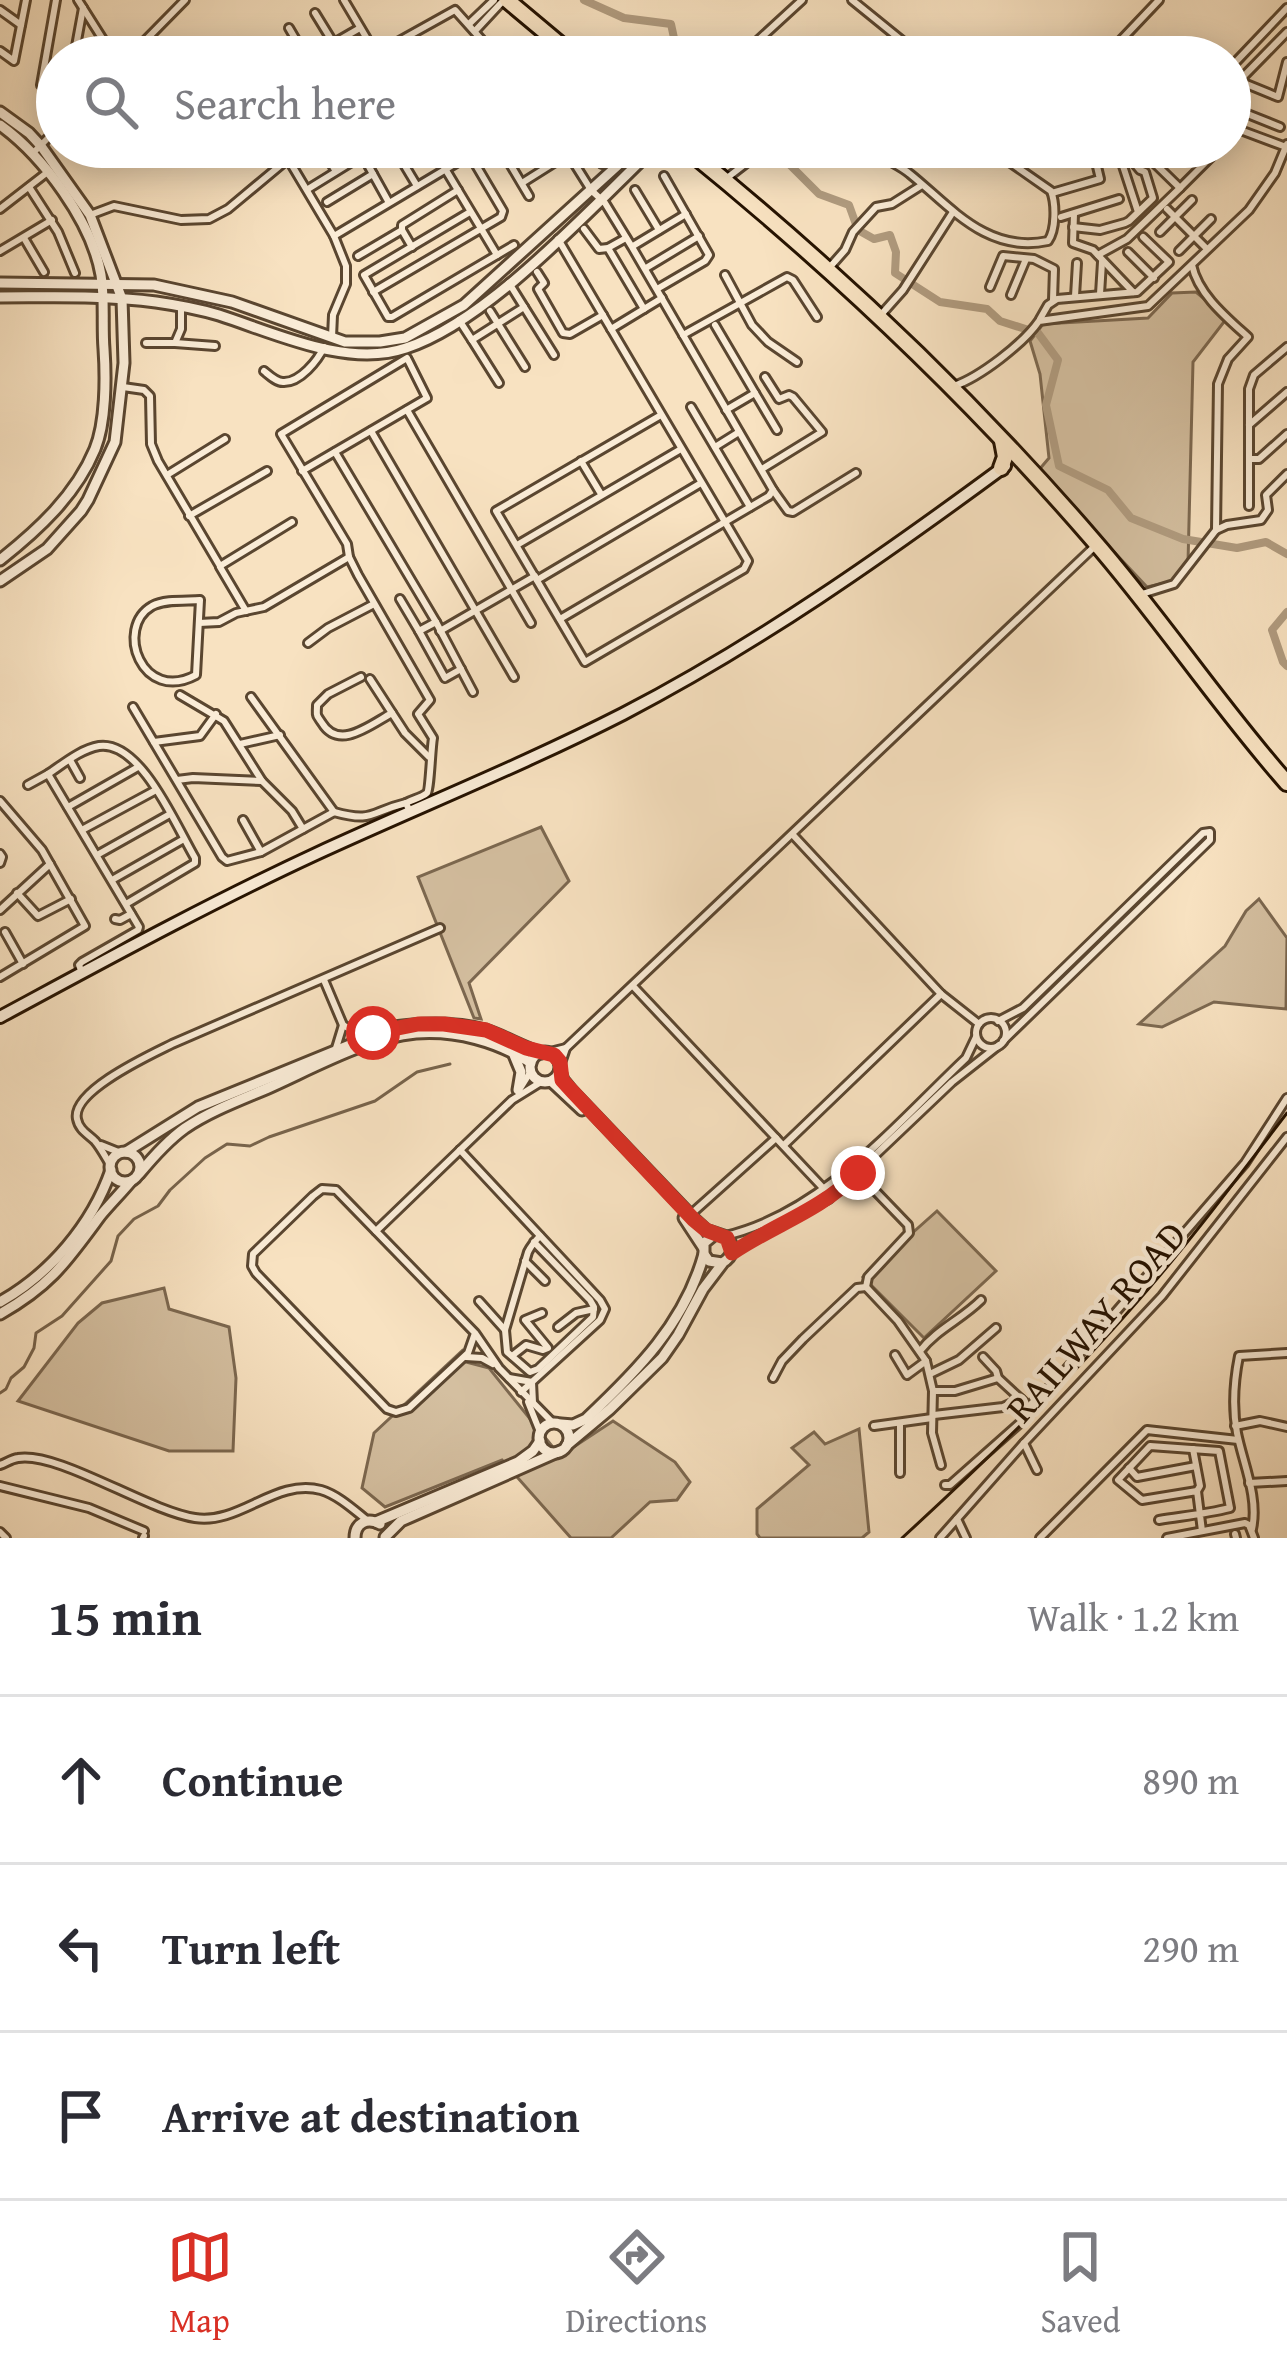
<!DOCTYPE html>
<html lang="en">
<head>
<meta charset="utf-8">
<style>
	body { margin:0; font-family:"Gentium Book Plus",serif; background:#f7f7f7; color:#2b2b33 }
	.stop { position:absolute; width:36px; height:36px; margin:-27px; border:9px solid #d93025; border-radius:50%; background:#fff }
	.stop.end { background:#d93025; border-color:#fff; box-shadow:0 3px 12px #0008 }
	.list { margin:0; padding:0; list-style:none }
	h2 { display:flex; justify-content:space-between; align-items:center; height:156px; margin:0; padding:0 48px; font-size:51px }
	h2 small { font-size:39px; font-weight:400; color:#7c7c81 }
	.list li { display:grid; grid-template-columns:78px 1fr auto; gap:36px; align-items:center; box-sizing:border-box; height:168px; padding:0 48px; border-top:3px solid #e1e1e2 }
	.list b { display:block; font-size:45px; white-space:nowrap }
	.list em { font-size:39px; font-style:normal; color:#7c7c81 }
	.icon { flex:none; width:66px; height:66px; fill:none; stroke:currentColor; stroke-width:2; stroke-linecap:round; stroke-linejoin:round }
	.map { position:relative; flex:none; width:1287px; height:1538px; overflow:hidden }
	.search { position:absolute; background:#fff; box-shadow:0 6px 30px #0003; left:36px; right:36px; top:36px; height:132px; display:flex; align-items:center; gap:30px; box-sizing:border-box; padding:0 42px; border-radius:66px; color:#7c7c81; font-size:45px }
	.sheet { height:660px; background:#fff }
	nav { display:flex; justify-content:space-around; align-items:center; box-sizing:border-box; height:168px; border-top:3px solid #e1e1e2; background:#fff; font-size:33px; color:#7c7c81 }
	nav a { display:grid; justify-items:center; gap:6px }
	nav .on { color:#d93025 }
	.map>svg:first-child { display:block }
</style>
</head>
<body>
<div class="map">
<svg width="1287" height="1538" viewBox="0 0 1287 1538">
	<rect width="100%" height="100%" fill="#f8e2c1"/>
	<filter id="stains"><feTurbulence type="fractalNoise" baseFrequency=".00167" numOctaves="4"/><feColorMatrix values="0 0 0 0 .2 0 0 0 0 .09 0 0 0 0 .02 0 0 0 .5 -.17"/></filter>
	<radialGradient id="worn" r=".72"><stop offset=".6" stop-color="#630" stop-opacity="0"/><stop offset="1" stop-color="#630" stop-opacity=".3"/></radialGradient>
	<g fill="#d4bfa0" stroke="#7c6850" stroke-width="3">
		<polygon points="1196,292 1227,318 1193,362 1188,563 1178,580 1147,587 1038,471 1049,458 1040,374 1030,341 1043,324 1148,318 1172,293"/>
		<polygon points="541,827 569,881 469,983 481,1019 474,1018 418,877"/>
		<polygon points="1259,899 1287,938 1286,1009 1214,1002 1162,1027 1139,1024 1225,946 1246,911"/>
		<polygon points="937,1211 996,1271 924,1338 863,1277"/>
		<polygon points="164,1288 169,1309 229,1327 236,1378 233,1451 169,1451 18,1401 78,1323 102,1303"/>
		<polygon points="462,1351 466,1362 489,1368 560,1456 613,1421 675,1462 690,1482 677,1500 650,1502 611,1538 571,1538 502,1460 385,1507 362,1488 374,1433"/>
		<polygon points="859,1429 869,1532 862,1538 760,1538 757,1534 757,1509 809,1465 792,1448 814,1432 825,1444"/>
	</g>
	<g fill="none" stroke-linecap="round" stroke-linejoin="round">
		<polyline stroke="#78644c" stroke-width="3" points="0,1393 6,1389 11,1378 24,1367 34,1348 36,1333 62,1316 111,1261 118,1236 134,1219 158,1206 170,1190 205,1158 227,1144 250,1146 269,1137 375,1101 417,1072 450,1064"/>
		<g stroke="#b09b7f" stroke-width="8">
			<polyline points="584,0 624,18 671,24 674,38 691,57"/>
			<polyline points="726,57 737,50 742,57"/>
			<polyline points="772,147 819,194 849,205 858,230 874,239 890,235 896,252 895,273 940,302 987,309 1000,321 1038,333 1058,360 1046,405 1059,466 1108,490 1131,518 1183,539 1237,548 1266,542 1287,554"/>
			<polyline points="1287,612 1272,630 1283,662 1287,666"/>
		</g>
		<defs>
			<g id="minor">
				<polyline points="56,0 41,85 57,98"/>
				<polyline points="78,0 114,57"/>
				<polyline points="344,0 376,54"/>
				<polyline points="852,0 916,52 918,57"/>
				<polyline points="0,10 21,25"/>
				<polyline points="315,13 342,57"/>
				<polyline points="469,24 494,0"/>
				<polyline points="289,28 306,57"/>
				<polyline points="475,31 501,3"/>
				<polyline points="334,43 360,28"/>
				<polyline points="194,46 205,57"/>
				<polyline points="0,51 14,61 26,0"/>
				<polyline points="376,54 455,10 497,57"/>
				<polyline points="74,57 83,8"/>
				<polyline points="90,57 104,43"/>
				<polyline points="129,57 185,0"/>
				<polyline points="421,57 441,45 451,57"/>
				<polyline points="740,57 802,0"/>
				<polyline points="1105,57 1159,0"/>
				<polyline points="1230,68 1287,8"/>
				<polyline points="1239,81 1278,97 1287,62"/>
				<path d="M1230 88C1241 104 1241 120 1230 136"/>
				<polyline points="1233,91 1239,81 1287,32"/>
				<polyline points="1245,113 1280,127"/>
				<polyline points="1235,128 1286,147"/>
				<polyline points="281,147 334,236 346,266 346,284 333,315 332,337"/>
				<polyline points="322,147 335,170"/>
				<polyline points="358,147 388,201"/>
				<polyline points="432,147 497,255"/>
				<polyline points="500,147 529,196"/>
				<polyline points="591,147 602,164"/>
				<path d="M872 147C882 160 897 163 910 174 951 207 987 254 1048 241 1056 230 1056 204 1051 191L988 147"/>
				<polyline points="1138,147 1180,188 1221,147"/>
				<polyline points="396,151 417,186"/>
				<polyline points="32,154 57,129"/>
				<polyline points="510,161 533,147"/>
				<polyline points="849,162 867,147"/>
				<polyline points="727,178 767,147"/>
				<polyline points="522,183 568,154"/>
				<polyline points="29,187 58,232 75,273"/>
				<polyline points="308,189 376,147"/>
				<polyline points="635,190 659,230"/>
				<polyline points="1052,193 1100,179 1094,154"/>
				<polyline points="327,202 373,174"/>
				<polyline points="0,209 49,171"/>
				<polyline points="1167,209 1207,249"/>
				<polyline points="470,212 364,275 388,317 392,317 514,245"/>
				<polyline points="1074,214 1073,243 1093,250 1133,292"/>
				<polyline points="90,215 114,206 181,220 209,219 228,209 288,159"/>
				<polyline points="1061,217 1119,199"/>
				<polyline points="1073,227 1100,230 1125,223 1129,221 1153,198 1145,172 1140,170 1130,158 1122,163 1138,212"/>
				<polyline points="584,229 599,249 608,248 626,238"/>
				<polyline points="1160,232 1192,200"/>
				<polyline points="334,236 483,147"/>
				<polyline points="24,238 44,272"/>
				<polyline points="558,239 748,561 744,569 585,662 496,511 661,415"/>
				<polyline points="633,246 686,214"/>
				<polyline points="412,247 402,230 402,225 458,190"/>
				<polyline points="608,248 644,309"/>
				<polyline points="0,251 52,220"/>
				<polyline points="1179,251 1211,219"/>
				<polyline points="1128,252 1154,278"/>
				<polyline points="1098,255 1127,239 1180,188"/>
				<polyline points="358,256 402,230"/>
				<polyline points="830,267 845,250 853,232 876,207 892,204 922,185"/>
				<polyline points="646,268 699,236"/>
				<polyline points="537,272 544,283 538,289 563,333 570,334 603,315"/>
				<polyline points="725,275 752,325 768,342 797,362"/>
				<polyline points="509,283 554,355"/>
				<polyline points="990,287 1003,256 1034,259 1054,269 1053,300"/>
				<polyline points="657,289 705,261 709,255 664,176"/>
				<polyline points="373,292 501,217 503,211 470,155"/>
				<polyline points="1100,294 1102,262"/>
				<polyline points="1011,295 1026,259"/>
				<polyline points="1075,296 1077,263"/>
				<polyline points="490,311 525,367"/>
				<polyline points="879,317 903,290 953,212"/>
				<polyline points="1040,319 1048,305 1057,299 1137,292 1169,262 1143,237"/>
				<polyline points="459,320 472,340 524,307"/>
				<polyline points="715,325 755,393 726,410"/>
				<polyline points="611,329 662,298"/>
				<polyline points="683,335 787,277 793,280 817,317"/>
				<polyline points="472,340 499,383"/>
				<polyline points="146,343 175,343 181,329 181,307"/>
				<polyline points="175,343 215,346"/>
				<path d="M264 371C269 375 276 382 283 382 300 383 318 360 324 347"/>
				<path d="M954 386C980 377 1023 344 1039 321L1148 306 1249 210 1275 173 1287 144"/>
				<polyline points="123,387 144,390 150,396 151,444 158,461 220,566 292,522"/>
				<polyline points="755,393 777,430"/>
				<polyline points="691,407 750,507"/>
				<polyline points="407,410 531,623"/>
				<polyline points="1249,425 1287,392"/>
				<polyline points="371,431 514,677"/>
				<polyline points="715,447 739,432"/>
				<polyline points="335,452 436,622 473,692"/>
				<polyline points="1249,459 1259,459 1287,434"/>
				<polyline points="581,461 601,494"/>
				<polyline points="762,469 822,432 793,397 789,395 779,399 765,377"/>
				<polyline points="302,471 427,398 408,360"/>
				<polyline points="167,475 225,439"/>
				<polyline points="773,490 788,511 793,512 856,473"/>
				<polyline points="1249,506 1249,389 1254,375 1287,347"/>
				<polyline points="189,516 267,471"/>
				<polyline points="1216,530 1227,525 1261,520 1268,510 1266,495 1287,474"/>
				<polyline points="517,545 681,449"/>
				<polyline points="220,567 246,611"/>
				<polyline points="537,580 701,483"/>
				<path d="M1142 594 1174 584 1216 530 1218 384 1228 359 1248 337C1226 317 1198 294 1192 265"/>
				<polyline points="400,599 419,631 436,622"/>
				<path d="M200 600 196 675C142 704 114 628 152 606 165 599 186 601 200 600Z"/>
				<polyline points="560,619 769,496 773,490 632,247 605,203 591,190 564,147"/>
				<polyline points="199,623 219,622 236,613 264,607 349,557"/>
				<polyline points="419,631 445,678 461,669"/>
				<polyline points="440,631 535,576"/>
				<polyline points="308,643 328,628 374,604"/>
				<path d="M361 677 328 694 317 705C317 716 315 713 322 723 339 751 370 725 392 713"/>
				<polyline points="370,679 405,733 429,757"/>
				<polyline points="180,695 224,721 262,781"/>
				<polyline points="251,697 334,812"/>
				<path d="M133 707 222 857 227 861 261 852 334 812C374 823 369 812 406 803L410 812"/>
				<polyline points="154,742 200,736 216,714"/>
				<polyline points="240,744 280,735"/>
				<polyline points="70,760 80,778"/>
				<path d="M48 774C63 764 81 749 99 746 141 740 177 828 195 858V863L126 904"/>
				<polyline points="177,780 193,778 262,781 292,811 303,829"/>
				<polyline points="28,785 48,774 139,927 138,930 82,962 79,965 82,973"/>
				<polyline points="0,801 42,850 85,926 0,977"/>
				<path d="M406 803C413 799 421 798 427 793 430 789 431 749 433 738L418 714 430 700 358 575 349 557 347 544 281 434 407 358"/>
				<polyline points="68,807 138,767"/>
				<polyline points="243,820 261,852"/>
				<polyline points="82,830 156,790"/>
				<polyline points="793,835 941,994 979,1024"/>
				<polyline points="0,854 2,857 0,863"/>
				<polyline points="97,855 170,814"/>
				<polyline points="112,880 184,839"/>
				<polyline points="17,893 38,916 71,899"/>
				<polyline points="0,910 50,864"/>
				<polyline points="115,919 120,920 131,914"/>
				<polyline points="5,932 23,964"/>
				<polyline points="324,980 343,1025 363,1037"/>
				<polyline points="633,986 824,1189"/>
				<circle cx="991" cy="1033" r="15"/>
				<polyline points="998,1021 1023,1008 1203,833 1210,832 1210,840 1003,1041"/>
				<polyline points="336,1048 343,1025"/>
				<polyline points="546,1053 566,1048"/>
				<polyline points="560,1066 566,1048 1094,547"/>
				<polyline points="521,1087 531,1071"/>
				<polyline points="101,1145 121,1153"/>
				<polyline points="784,1145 941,994"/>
				<polyline points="460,1150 600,1300 605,1309 600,1320 521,1392"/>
				<path d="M111 1166C106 1158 101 1148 95 1141 88 1134 79 1130 77 1119 71 1091 150 1055 172 1044L440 928"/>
				<polyline points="690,1215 776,1138"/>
				<polyline points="376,1231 512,1100 541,1082"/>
				<path d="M725 1236C823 1213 896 1124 966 1058L976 1037"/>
				<path d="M534 1242 590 1300 594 1307 593 1317 538 1369 530 1372 507 1352 505 1330 528 1252C531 1246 535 1241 540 1236"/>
				<polyline points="732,1253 761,1234 829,1199 952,1082 999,1045"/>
				<polyline points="525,1261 545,1281"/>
				<polyline points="866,1287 898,1321 926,1361 933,1391 932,1433 941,1465"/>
				<polyline points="479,1301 505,1330"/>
				<polyline points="558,1327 576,1313 594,1309"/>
				<polyline points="475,1333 468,1353 409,1408 396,1412 387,1409 256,1273 252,1266 253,1254 313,1196 322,1189 336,1190 475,1333 499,1368 553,1423"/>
				<path d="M920 1351C936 1330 962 1319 981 1300"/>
				<polyline points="895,1355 907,1375 926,1361"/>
				<polyline points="512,1356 526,1345 543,1350 548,1348 525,1320 542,1313"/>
				<polyline points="466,1357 482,1358 493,1364"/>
				<polyline points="983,1357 996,1371 998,1378 1024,1402"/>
				<polyline points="930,1374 959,1360 996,1328"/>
				<polyline points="509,1378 532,1382 533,1403"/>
				<polyline points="773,1378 782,1361 803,1339 857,1288 866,1287 868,1277 909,1233 908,1225 858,1173"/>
				<polyline points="933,1391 955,1391 998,1378"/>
				<polyline points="528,1402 540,1432"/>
				<polyline points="934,1415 1003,1407 1021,1399"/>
				<polyline points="874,1426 932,1418"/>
				<polyline points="1235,1426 1260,1421 1287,1427"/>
				<polyline points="1024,1443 1037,1470"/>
				<polyline points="1193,1449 1200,1486 1197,1491"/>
				<path d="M0 1465C6 1463 11 1459 18 1458 58 1451 148 1511 195 1518 240 1525 275 1478 321 1490 338 1495 354 1510 368 1521"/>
				<polyline points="1129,1468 1137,1477 1196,1466"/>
				<polyline points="900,1473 900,1423"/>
				<polyline points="1249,1483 1287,1481"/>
				<polyline points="945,1485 950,1485 1020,1423 1030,1405 1056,1381 1245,1163 1287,1098"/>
				<polyline points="0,1486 89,1508 144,1531"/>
				<polyline points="957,1519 966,1538"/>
				<path d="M1159 1520C1184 1516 1206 1514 1230 1508L1219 1451 1150 1446 1118 1480 1142 1500 1197 1491 1202 1531"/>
				<path d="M1252 1529C1259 1498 1243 1463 1237 1433 1232 1407 1234 1381 1239 1356L1287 1353"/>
				<polyline points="0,1532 6,1538"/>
				<polyline points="1235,1534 1236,1538"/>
				<polyline points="143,1538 144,1536"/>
				<polyline points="940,1538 1024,1443 1162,1296 1287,1137"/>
				<polyline points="1040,1538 1147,1430 1238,1440"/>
				<polyline points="1167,1538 1245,1523 1249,1525 1254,1538"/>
			</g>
			<g id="tertiary">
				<polyline points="0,112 29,133 41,146 90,215 122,299 124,363 115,442 88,500 81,511 47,549 0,581"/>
				<path d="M0 125C43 156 92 222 101 275 105 300 102 325 104 349 106 378 106 422 95 449 76 495 38 530 0 560"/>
				<polyline points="0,283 154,285 232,302 345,342 380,342 405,338 464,305 638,147"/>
				<path d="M0 297C52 297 105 295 156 302 177 305 199 309 219 315 275 333 347 368 406 348 489 321 591 208 655 147"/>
				<circle cx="545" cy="1067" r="15"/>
				<polyline points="514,1055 521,1072 518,1090"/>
				<path d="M560 1071 563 1080 572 1091 694 1219 706 1230 727 1237C735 1247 733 1257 722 1263L709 1261 704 1254V1243L715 1234"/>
				<polyline points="551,1081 582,1110"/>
				<path d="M126 1152 198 1107 394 1027C424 1023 455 1022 485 1030 504 1036 522 1047 541 1053"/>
				<circle cx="125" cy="1167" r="15"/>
				<path d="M139 1174C153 1157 167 1141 185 1128 210 1111 240 1100 268 1088 313 1068 368 1037 416 1033 456 1030 497 1041 531 1063"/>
				<polyline points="684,1218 703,1247"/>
				<path d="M0 1302C50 1274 92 1225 111 1170"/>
				<path d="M0 1314C51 1285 66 1262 100 1216 110 1204 121 1193 131 1181"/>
				<circle cx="554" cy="1438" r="15"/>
				<path d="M561 1424 573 1425 586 1419C637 1371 685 1323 704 1254"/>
				<polyline points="567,1445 610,1409 662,1358 678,1335 703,1289 722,1264"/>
				<polyline points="376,1522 518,1462 533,1451 540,1441"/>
				<polyline points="385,1537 401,1521 560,1451"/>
				<path d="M355 1538C355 1523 367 1517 380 1524"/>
			</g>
			<path id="secondary" d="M0 1017C104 961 208 904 316 854 418 807 523 765 623 714 758 644 883 556 1005 466"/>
			<g id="primary">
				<polyline points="507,0 575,57"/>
				<path d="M684 147C831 266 969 396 1093 540 1161 618 1218 705 1287 783"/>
				<polyline points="1001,468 1005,457 1002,441"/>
			</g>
		</defs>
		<use href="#minor" stroke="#5a4630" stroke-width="12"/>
		<use href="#tertiary" stroke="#5a4630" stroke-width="15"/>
		<use href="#secondary" stroke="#251200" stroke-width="16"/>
		<use href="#primary" stroke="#251200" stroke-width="20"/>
		<use href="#minor" stroke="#faecd7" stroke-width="6"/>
		<use href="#tertiary" stroke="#faecd7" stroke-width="9"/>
		<use href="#secondary" stroke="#faecd7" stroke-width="10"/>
		<use href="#primary" stroke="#f8e2c1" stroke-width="14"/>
		<path stroke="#251200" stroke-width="3" d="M902 1538C984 1463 1064 1386 1137 1302 1190 1242 1238 1177 1287 1113"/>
	</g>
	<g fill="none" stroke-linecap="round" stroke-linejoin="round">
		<path stroke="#d93025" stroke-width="15" d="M373 1033 418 1024H444L486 1030 526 1048 554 1055 560 1062 562 1080 572 1091 694 1220 706 1230 727 1238 732 1253C777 1223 818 1212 858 1173"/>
	</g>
	<g text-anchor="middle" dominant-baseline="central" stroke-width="9" stroke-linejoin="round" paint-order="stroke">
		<g font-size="39" fill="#251200" stroke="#faecd7">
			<text transform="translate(1095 1321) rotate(-49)">RAILWAY ROAD</text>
		</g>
	</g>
	<rect width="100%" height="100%" filter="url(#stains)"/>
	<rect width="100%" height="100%" fill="url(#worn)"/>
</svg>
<div class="stop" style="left:373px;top:1033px"></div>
<div class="stop end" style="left:858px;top:1173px"></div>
<div class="search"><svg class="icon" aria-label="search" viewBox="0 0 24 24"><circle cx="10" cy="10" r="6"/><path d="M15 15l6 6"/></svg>Search here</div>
</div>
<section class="sheet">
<h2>15 min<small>Walk · 1.2 km</small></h2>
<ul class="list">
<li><svg class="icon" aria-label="ahead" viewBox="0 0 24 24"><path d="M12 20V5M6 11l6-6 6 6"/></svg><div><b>Continue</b></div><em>890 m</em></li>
<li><svg class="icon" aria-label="left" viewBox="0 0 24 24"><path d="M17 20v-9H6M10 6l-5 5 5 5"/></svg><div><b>Turn left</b></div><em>290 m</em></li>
<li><svg class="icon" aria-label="arrive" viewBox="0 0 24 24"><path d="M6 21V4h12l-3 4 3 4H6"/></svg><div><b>Arrive at destination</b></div></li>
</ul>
</section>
<nav>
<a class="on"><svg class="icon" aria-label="map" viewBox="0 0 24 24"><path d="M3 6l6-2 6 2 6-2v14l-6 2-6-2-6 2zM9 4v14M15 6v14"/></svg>Map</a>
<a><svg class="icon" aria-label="directions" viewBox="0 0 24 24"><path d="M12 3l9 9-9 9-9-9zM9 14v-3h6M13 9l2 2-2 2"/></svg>Directions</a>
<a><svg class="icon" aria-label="saved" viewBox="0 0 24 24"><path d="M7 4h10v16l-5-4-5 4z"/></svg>Saved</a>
</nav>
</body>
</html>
